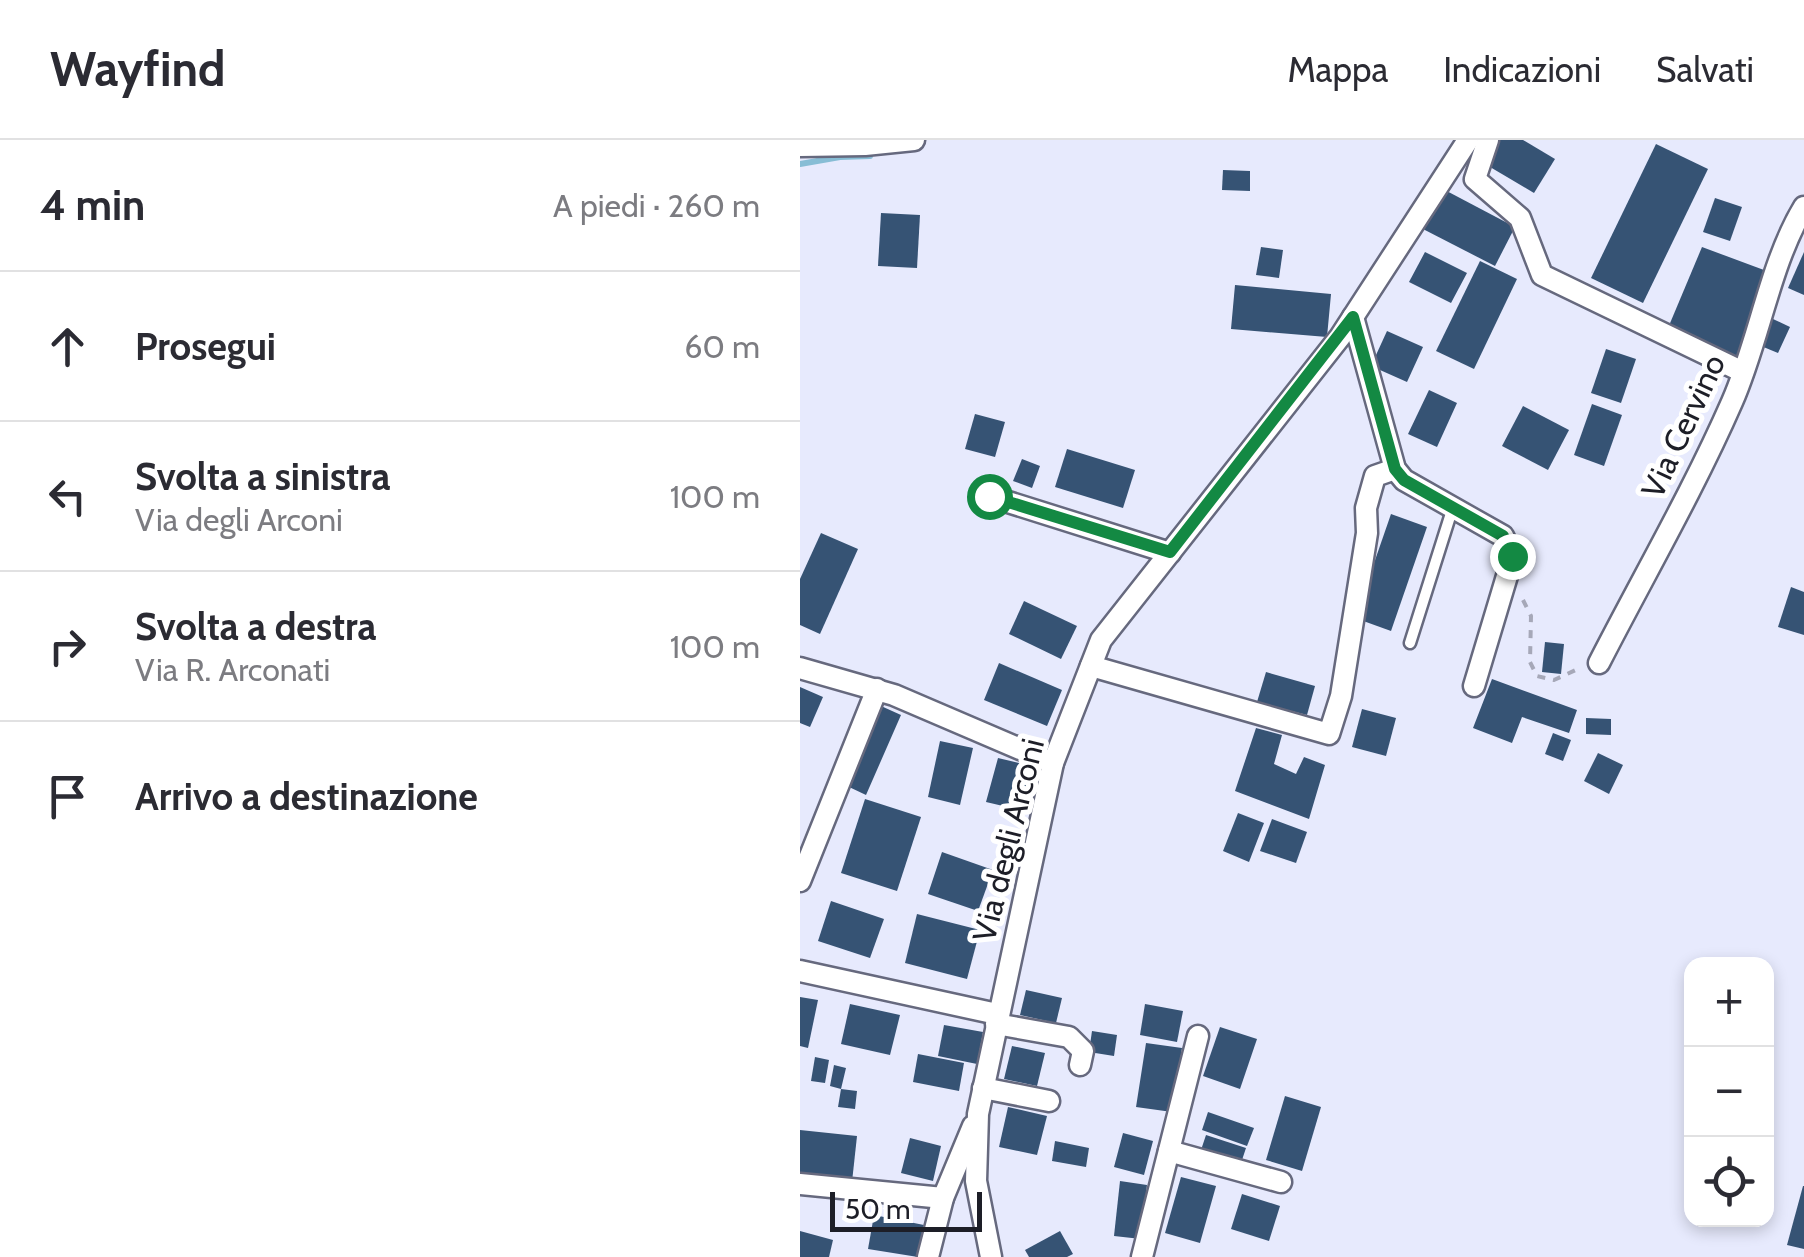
<!DOCTYPE html>
<html lang="it">
<head>
<meta charset="utf-8">
<style>
	body { margin:0; font-family:Cabin,sans-serif; background:#f7f7f7; color:#2b2b33 }
	.controls { position:absolute; right:30px; bottom:30px; display:grid; overflow:hidden; border-radius:20px; box-shadow:0 5px 15px #0003 }
	.controls button { width:90px; height:90px; display:grid; place-items:center; padding:0; border:0; border-bottom:2px solid #e1e1e2; background:#fff; color:#2b2b33; font:50px sans-serif }
	.scale { position:absolute; left:30px; bottom:25px; width:152px; box-sizing:border-box; padding-left:10px; border:5px solid #1d1e27; border-top:0; font-size:28px; line-height:35px; white-space:nowrap; color:#1d1e27; -webkit-text-stroke:8px #fff; paint-order:stroke }
	.stop { position:absolute; width:30px; height:30px; margin:-22px; border:8px solid #138943; border-radius:50%; background:#fff }
	.stop.end { background:#138943; border-color:#fff; box-shadow:0 2px 10px #0008 }
	.list { margin:0; padding:0; list-style:none }
	h2 { display:flex; justify-content:space-between; align-items:center; height:130px; margin:0; padding:0 40px; font-size:42px }
	h2 small { font-size:32px; font-weight:400; color:#7c7c81 }
	.list li { display:grid; grid-template-columns:65px 1fr auto; gap:30px; align-items:center; box-sizing:border-box; height:150px; padding:0 40px; border-top:2px solid #e1e1e2 }
	.list b { display:block; font-size:38px; white-space:nowrap }
	.list p { margin:0; font-size:32px; white-space:nowrap; color:#7c7c81 }
	.list em { font-size:32px; font-style:normal; color:#7c7c81 }
	.icon { flex:none; width:55px; height:55px; fill:none; stroke:currentColor; stroke-width:2; stroke-linecap:round; stroke-linejoin:round }
	.map { position:relative; flex:none; width:1004px; height:1117px; overflow:hidden }
	header { display:flex; align-items:center; gap:60px; box-sizing:border-box; height:140px; padding:0 50px; background:#fff; border-bottom:2px solid #e1e1e2 }
	header strong { font-size:48px }
	nav { display:flex; gap:55px; margin-inline-start:auto; font-size:35px }
	main { display:flex }
	aside { flex:1; background:#fff }
	.map>svg:first-child { display:block }
</style>
</head>
<body>
<header>
<strong>Wayfind</strong>
<nav><a>Mappa</a><a>Indicazioni</a><a>Salvati</a></nav>
</header>
<main>
<aside>
<h2>4 min<small>A piedi · 260 m</small></h2>
<ul class="list">
<li><svg class="icon" aria-label="ahead" viewBox="0 0 24 24"><path d="M12 20V5M6 11l6-6 6 6"/></svg><div><b>Prosegui</b></div><em>60 m</em></li>
<li><svg class="icon" aria-label="left" viewBox="0 0 24 24"><path d="M17 20v-9H6M10 6l-5 5 5 5"/></svg><div><b>Svolta a sinistra</b><p>Via degli Arconi</p></div><em>100 m</em></li>
<li><svg class="icon" aria-label="right" viewBox="0 0 24 24"><path d="M7 20v-9h11M14 6l5 5-5 5"/></svg><div><b>Svolta a destra</b><p>Via R. Arconati</p></div><em>100 m</em></li>
<li><svg class="icon" aria-label="arrive" viewBox="0 0 24 24"><path d="M6 21V4h12l-3 4 3 4H6"/></svg><div><b>Arrivo a destinazione</b></div></li>
</ul>
</aside>
<div class="map">
<svg width="1004" height="1117" viewBox="0 0 1004 1117">
	<rect width="100%" height="100%" fill="#e7eafd"/>
	<g fill="none" stroke-linecap="round" stroke-linejoin="round">
		<polyline stroke="#87bdd5" stroke-width="6" points="0,24 40,17 70,16"/>
	</g>
	<g fill="#365374">
		<polygon points="699,0 723,0 755,19 734,53 685,24"/>
		<polygon points="856,4 908,29 843,163 791,138"/>
		<polygon points="423,30 450,31 450,51 422,50"/>
		<polygon points="641,48 715,87 695,126 621,88"/>
		<polygon points="915,58 942,67 930,101 903,92"/>
		<polygon points="81,73 120,75 117,128 78,126"/>
		<polygon points="461,107 483,110 479,138 456,135"/>
		<polygon points="902,107 972,133 934,224 868,188"/>
		<polygon points="625,112 667,133 651,163 609,142"/>
		<polygon points="1004,112 1004,155 988,148"/>
		<polygon points="680,121 717,139 674,229 636,211"/>
		<polygon points="435,145 531,154 527,197 431,189"/>
		<polygon points="973,179 990,187 978,213 961,206"/>
		<polygon points="587,191 623,207 607,242 571,226"/>
		<polygon points="806,209 836,219 821,263 791,253"/>
		<polygon points="629,250 657,263 637,307 608,294"/>
		<polygon points="792,264 822,275 804,326 774,315"/>
		<polygon points="723,266 769,290 748,330 702,306"/>
		<polygon points="175,274 205,282 195,317 165,309"/>
		<polygon points="267,309 335,330 323,368 255,347"/>
		<polygon points="222,319 240,326 232,348 213,341"/>
		<polygon points="591,374 627,387 591,491 555,478"/>
		<polygon points="21,393 58,409 20,494 0,485 0,439"/>
		<polygon points="991,447 1004,452 1004,495 978,487"/>
		<polygon points="224,461 277,486 261,519 209,494"/>
		<polygon points="745,502 764,504 761,534 742,532"/>
		<polygon points="199,523 262,550 247,586 184,560"/>
		<polygon points="466,532 515,546 507,575 457,562"/>
		<polygon points="692,539 777,570 769,593 722,577 712,603 673,588"/>
		<polygon points="0,547 23,557 10,587 0,583"/>
		<polygon points="81,566 101,575 66,655 47,646"/>
		<polygon points="562,569 596,578 586,616 552,607"/>
		<polygon points="786,578 811,579 811,595 786,594"/>
		<polygon points="456,588 482,595 474,624 496,634 504,617 525,625 509,679 435,651"/>
		<polygon points="753,593 771,600 763,621 745,614"/>
		<polygon points="140,601 173,608 160,665 128,657"/>
		<polygon points="798,613 823,625 809,654 784,641"/>
		<polygon points="198,618 231,626 220,670 186,662"/>
		<polygon points="65,659 121,677 97,751 41,733"/>
		<polygon points="438,673 464,683 449,722 423,711"/>
		<polygon points="472,679 507,692 496,723 460,711"/>
		<polygon points="142,712 193,730 178,771 128,754"/>
		<polygon points="31,761 84,779 70,818 18,801"/>
		<polygon points="117,774 180,790 167,839 105,823"/>
		<polygon points="226,850 262,858 256,883 220,875"/>
		<polygon points="0,857 18,860 8,908 0,906"/>
		<polygon points="50,864 100,875 90,915 41,904"/>
		<polygon points="345,864 383,871 377,902 340,895"/>
		<polygon points="144,885 183,892 177,924 138,916"/>
		<polygon points="420,887 457,899 440,949 403,936"/>
		<polygon points="292,891 317,895 314,916 289,912"/>
		<polygon points="346,903 382,908 372,972 336,967"/>
		<polygon points="212,906 245,913 237,946 204,939"/>
		<polygon points="118,914 164,923 159,951 113,942"/>
		<polygon points="15,917 29,920 25,943 11,941"/>
		<polygon points="34,925 46,928 41,949 57,951 55,969 38,967 41,949 30,946"/>
		<polygon points="485,956 521,967 502,1031 466,1020"/>
		<polygon points="208,967 247,976 237,1015 199,1007"/>
		<polygon points="408,972 454,988 447,1006 402,990"/>
		<polygon points="0,990 57,996 52,1042 0,1036"/>
		<polygon points="323,993 353,1001 344,1035 314,1027"/>
		<polygon points="406,995 446,1008 441,1023 401,1010"/>
		<polygon points="110,998 141,1006 133,1041 101,1033"/>
		<polygon points="255,1001 289,1008 286,1027 252,1021"/>
		<polygon points="381,1037 416,1046 400,1103 365,1093"/>
		<polygon points="320,1041 347,1045 341,1099 314,1096"/>
		<polygon points="1003,1046 1004,1046 1004,1109 987,1105"/>
		<polygon points="442,1054 480,1066 469,1101 431,1089"/>
		<polygon points="74,1075 124,1085 118,1117 68,1109"/>
		<polygon points="0,1091 33,1100 29,1117 0,1117"/>
		<polygon points="260,1091 273,1114 267,1117 229,1117 225,1110"/>
	</g>
	<g fill="none" stroke-linecap="round" stroke-linejoin="round">
		<defs>
			<polyline id="service" points="610,503 653,367"/>
			<g id="minor">
				<polyline points="688,0 675,39 720,78 742,135 943,232"/>
				<polyline points="0,6 65,5 114,0"/>
				<polyline points="553,177 595,329 604,340 703,396 713,416 674,546"/>
				<polyline points="189,356 370,413"/>
				<path d="M799 523C843 437 893 351 932 262 959 201 970 123 1004 67"/>
				<polyline points="291,526 529,594 541,556 567,393 566,368 575,336 595,329"/>
				<polyline points="0,528 94,555 253,623"/>
				<polyline points="0,741 77,549"/>
				<polyline points="0,831 197,874"/>
				<polyline points="196,884 269,897 283,911 280,925"/>
				<polyline points="183,948 249,961"/>
				<polyline points="369,1011 481,1042"/>
				<polyline points="0,1044 143,1058"/>
				<polyline points="128,1117 143,1058 173,986"/>
				<polyline points="191,1117 176,1041 178,974 253,623 301,500 540,197 668,0"/>
				<polyline points="342,1117 398,896"/>
			</g>
		</defs>
		<use href="#service" stroke="#66697e" stroke-width="15"/>
		<use href="#minor" stroke="#66697e" stroke-width="25"/>
		<polyline stroke="#a6a8b8" stroke-width="4" stroke-dasharray="8 8" stroke-linecap="butt" points="723,460 731,476 730,522 737,536 754,540 780,528"/>
		<use href="#service" stroke="#fff" stroke-width="10"/>
		<use href="#minor" stroke="#fff" stroke-width="20"/>
	</g>
	<g fill="none" stroke-linecap="round" stroke-linejoin="round">
		<polyline stroke="#138943" stroke-width="12" points="189,356 370,412 553,177 595,329 604,340 703,396 712,416"/>
	</g>
	<g text-anchor="middle" dominant-baseline="central" stroke-width="10" stroke-linejoin="round" paint-order="stroke">
		<g font-size="32" fill="#1d1e27" stroke="#fff">
			<text transform="translate(883 286) rotate(-65)">Via Cervino</text>
			<text transform="translate(208 700) rotate(-76)">Via degli Arconi</text>
		</g>
	</g>
</svg>
<div class="controls">
<button>+</button>
<button>−</button>
<button><svg class="icon" aria-label="locate" viewBox="0 0 24 24"><circle cx="12" cy="12" r="6"/><path d="M12 2v4M12 18v4M2 12h4M18 12h4"/></svg></button>
</div>
<div class="scale">50 m</div>
<div class="stop" style="left:189px;top:356px"></div>
<div class="stop end" style="left:712px;top:416px"></div>
</div>
</main>
</body>
</html>
